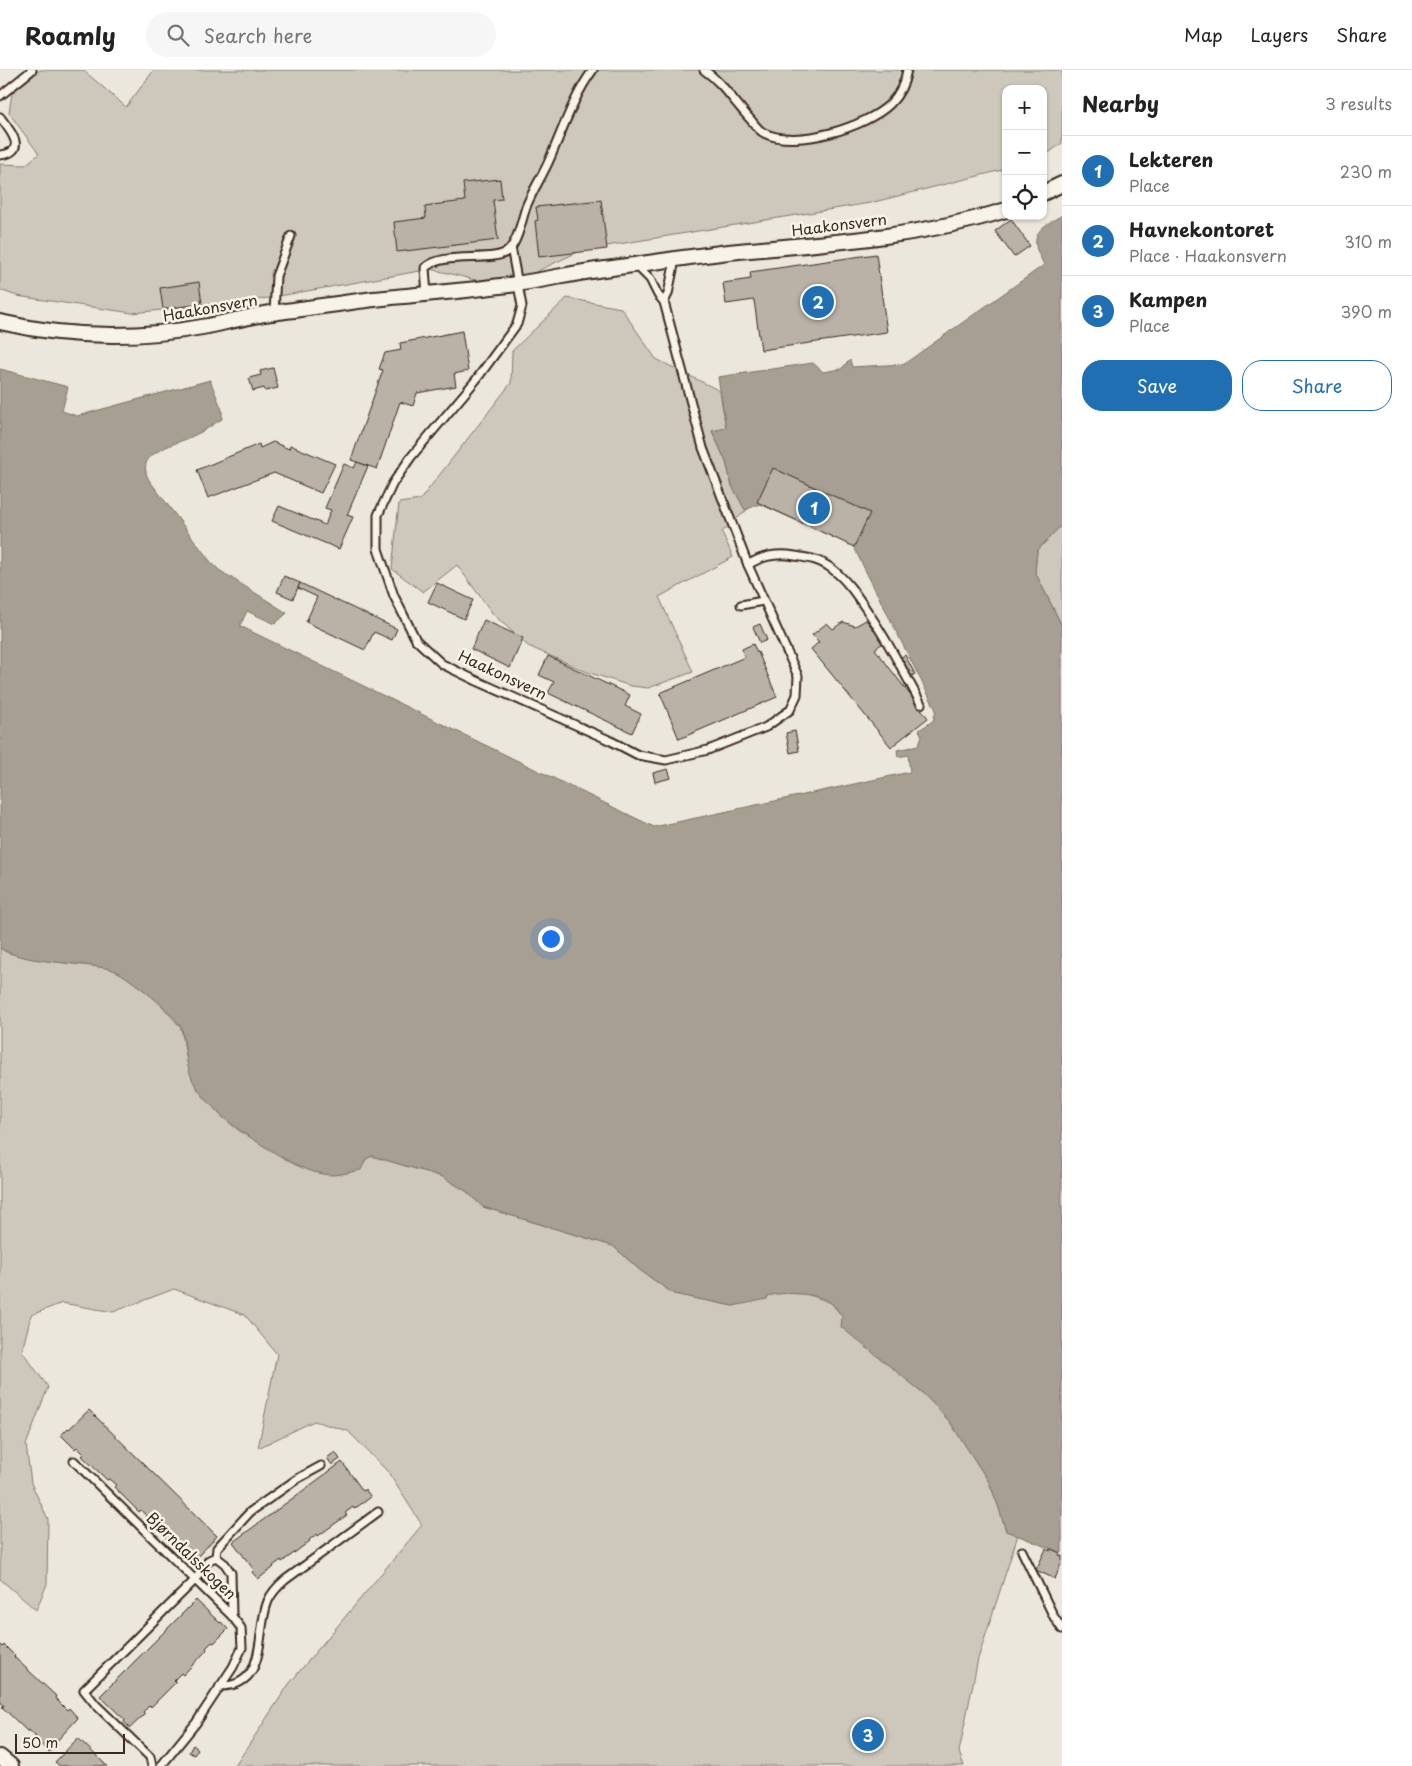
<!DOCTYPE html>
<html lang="en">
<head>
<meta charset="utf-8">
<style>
	body { margin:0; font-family:"Playpen Sans",sans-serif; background:#f6f6f6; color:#222 }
	.controls { position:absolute; right:15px; top:15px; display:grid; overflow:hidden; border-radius:10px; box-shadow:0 1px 4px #0004 }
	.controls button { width:45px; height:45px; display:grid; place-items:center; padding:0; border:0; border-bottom:1px solid #e0e0e0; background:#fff; color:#222; font:25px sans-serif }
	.scale { position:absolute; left:15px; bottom:12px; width:110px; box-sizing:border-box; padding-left:5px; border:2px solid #3b2a1e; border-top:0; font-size:14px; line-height:18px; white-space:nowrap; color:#3b2a1e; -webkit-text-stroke:4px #f7f3e8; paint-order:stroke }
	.you { position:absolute; left:550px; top:868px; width:18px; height:18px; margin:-12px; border:4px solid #fff; border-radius:50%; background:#1a73e8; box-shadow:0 0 0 8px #1a73e833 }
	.badge { display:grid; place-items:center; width:32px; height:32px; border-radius:50%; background:#1f6fb2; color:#fff; font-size:16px; font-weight:700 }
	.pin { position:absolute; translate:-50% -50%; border:2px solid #fff; box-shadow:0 1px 5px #0006 }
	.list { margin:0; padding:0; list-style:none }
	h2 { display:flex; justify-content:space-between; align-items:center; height:65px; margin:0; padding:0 20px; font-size:21px }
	h2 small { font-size:16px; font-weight:400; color:#767676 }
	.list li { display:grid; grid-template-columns:32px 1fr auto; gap:15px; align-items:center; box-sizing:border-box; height:70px; padding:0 20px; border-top:1px solid #e0e0e0 }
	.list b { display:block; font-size:19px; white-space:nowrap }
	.list p { margin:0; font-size:16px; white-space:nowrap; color:#767676 }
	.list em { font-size:16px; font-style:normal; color:#767676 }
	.actions { display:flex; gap:10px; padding:15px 20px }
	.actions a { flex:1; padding:11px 0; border:1px solid #1f6fb2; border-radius:20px; text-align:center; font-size:18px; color:#1f6fb2 }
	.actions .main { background:#1f6fb2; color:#fff }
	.icon { flex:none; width:28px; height:28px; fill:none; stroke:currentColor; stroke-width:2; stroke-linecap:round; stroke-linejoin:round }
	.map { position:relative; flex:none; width:1062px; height:1696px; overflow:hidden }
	header { display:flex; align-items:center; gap:30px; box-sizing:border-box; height:70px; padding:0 25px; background:#fff; border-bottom:1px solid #e0e0e0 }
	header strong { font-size:24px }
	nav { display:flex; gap:28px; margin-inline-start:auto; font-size:18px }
	.search { width:350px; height:45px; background:#f6f6f6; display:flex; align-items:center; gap:12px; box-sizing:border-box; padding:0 18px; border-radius:28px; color:#767676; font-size:19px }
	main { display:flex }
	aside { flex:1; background:#fff }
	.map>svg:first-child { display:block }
</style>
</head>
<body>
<header>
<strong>Roamly</strong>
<div class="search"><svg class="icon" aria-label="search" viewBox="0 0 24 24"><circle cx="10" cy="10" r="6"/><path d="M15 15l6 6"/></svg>Search here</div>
<nav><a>Map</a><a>Layers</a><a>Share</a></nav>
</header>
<main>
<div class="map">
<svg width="1062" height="1696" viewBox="0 0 1062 1696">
	<rect width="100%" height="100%" fill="#ece7dc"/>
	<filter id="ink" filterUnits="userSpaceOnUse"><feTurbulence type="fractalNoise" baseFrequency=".02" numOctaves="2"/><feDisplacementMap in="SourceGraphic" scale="10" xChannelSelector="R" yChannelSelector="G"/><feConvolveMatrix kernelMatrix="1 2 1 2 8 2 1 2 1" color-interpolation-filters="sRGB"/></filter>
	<g filter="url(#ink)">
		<g fill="#cec8bc" stroke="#84796d">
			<polygon points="40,0 83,0 126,37 154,0 1062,0 1062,73 1043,87 1043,19 1006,19 1006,99 870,133 582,180 504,217 431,199 251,231 132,243 17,226 0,220 0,94 25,95 39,84 9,43 12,23"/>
			<polygon points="567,228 621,238 656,289 720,321 726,359 712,361 726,392 732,416 745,439 750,437 722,462 733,487 659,527 693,602 648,618 631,616 587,602 528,576 493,544 457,495 423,522 392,499 399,433 420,430 511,313 512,281"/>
			<polygon points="1062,454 1062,556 1035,502 1037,481"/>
			<polygon points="0,878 8,883 48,891 109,898 121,903 158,931 181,958 187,992 196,1017 220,1045 242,1063 363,1093 366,1089 372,1086 443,1107 466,1121 483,1137 613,1176 641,1201 674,1224 733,1236 777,1223 807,1224 831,1233 842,1246 923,1323 950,1352 989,1412 998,1435 1006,1461 1018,1465 978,1589 959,1682 964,1696 235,1696 289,1614 422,1455 388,1402 348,1361 314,1351 258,1378 277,1284 245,1245 174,1219 113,1242 62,1233 31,1245 22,1281 48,1317 26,1375 31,1413 48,1449 47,1514 36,1540 0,1509"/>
		</g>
		<path fill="#a89f93" stroke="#7c7064" d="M1062 145V454L1037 481 1035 502 1062 556V1483L1006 1461 998 1435 989 1412 950 1352 923 1323 841 1257 842 1246C839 1242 835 1236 831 1233 818 1223 784 1221 768 1226L767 1229 733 1236 674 1224 641 1201 613 1176 483 1137 466 1121 443 1107 372 1086 366 1089 361 1100C349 1102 335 1107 323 1104 304 1101 288 1091 272 1081 243 1064 217 1046 197 1018 185 1001 187 979 182 960 177 945 136 913 121 904 110 897 98 897 85 895 61 892 20 891 0 878V299L68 317 62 341 77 346 210 310 222 340V349C213 354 205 361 195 365 182 372 155 378 147 391 144 397 146 405 149 410L210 491 219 500 287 543 275 554 247 541 240 556 654 757 910 702 908 685 898 687 897 680 918 676 922 666 919 660 933 651 936 640 853 476 760 434 745 440 732 416 726 392 712 361 726 358 718 307 813 293 823 302 841 299 850 290 852 297 904 294 1044 195C1042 190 1039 185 1037 180 1031 160 1048 154 1062 145Z"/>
		<g fill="#bab2a7" stroke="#3b2a1e">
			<polygon points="500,109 502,129 493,130 498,170 397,182 394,152 426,148 425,137 432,136 432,135 465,131 463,113"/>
			<polygon points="601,130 607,179 539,187 535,151 538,150 536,137"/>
			<polygon points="1011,149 1030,176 1014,187 995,161"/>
			<polygon points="876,184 887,262 761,280 754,230 726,234 723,213 751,209 750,202"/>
			<polygon points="199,212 202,234 163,239 160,218"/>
			<polygon points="462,261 468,301 454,304 456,316 417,323 413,336 400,332 377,399 351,390 383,300 379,299 385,283 401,280 400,273"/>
			<polygon points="273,298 278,318 265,321 264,318 253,321 249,308 261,305 260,301"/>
			<polygon points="273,372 289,379 290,375 335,394 321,423 274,403 208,428 197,400 259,374 260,378"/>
			<polygon points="357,392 368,396 347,445 353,447 339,479 272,451 279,436 325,455 331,440 325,438 344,394 354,398"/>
			<polygon points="773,398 870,443 854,477 757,432"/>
			<polygon points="284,506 300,513 293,529 277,522"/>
			<polygon points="300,513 397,559 392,570 374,562 365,580 306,552 317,527 298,518"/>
			<polygon points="437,513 473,530 464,549 428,532"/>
			<polygon points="484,550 523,568 510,598 471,579"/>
			<polygon points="866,550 884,572 875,579 928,648 891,677 811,579 819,572 812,565 827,553 833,559 843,552 855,556"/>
			<polygon points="760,554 767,570 760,573 753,557"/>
			<polygon points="753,574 757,582 758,582 777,627 679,669 660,623 745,587 742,579"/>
			<polygon points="905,585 915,604 906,609 896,590"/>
			<polygon points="548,586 630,625 625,636 641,644 632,663 548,623 554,612 539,605"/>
			<polygon points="795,661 799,681 790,683 786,663"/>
			<polygon points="668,699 671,708 655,712 653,703"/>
			<polygon points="89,1340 217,1466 198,1486 199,1487 192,1494 178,1480 179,1478 173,1471 171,1473 146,1448 147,1447 141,1440 139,1442 114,1417 116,1415 109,1409 107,1410 82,1386 84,1384 77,1377 75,1379 61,1365 68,1358 69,1359"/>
			<polygon points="335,1382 340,1389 332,1395 327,1388"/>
			<polygon points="342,1392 363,1421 365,1419 371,1427 354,1439 353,1437 345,1443 347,1445 318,1466 317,1464 309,1470 310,1471 282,1492 281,1490 273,1496 274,1497 258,1509 252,1502 254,1500 233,1472"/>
			<polygon points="1046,1479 1050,1481 1051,1479 1060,1483 1059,1485 1062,1486 1062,1491 1055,1509 1036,1500"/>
			<polygon points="196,1530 220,1553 221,1552 228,1559 214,1573 212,1572 206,1578 207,1580 183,1605 181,1603 174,1610 176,1612 151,1637 150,1635 143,1642 145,1644 130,1658 124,1652 125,1650 100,1626"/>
			<polygon points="0,1574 3,1577 4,1575 15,1586 14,1587 56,1626 55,1628 67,1640 69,1638 78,1648 54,1674 56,1676 49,1682 34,1668 36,1667 29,1660 28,1662 2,1637 4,1636 0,1631"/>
			<polygon points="78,1668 107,1696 60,1696 55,1692"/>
			<polygon points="193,1675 198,1679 194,1685 189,1682"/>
		</g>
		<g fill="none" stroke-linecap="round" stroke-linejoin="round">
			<defs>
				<g id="lane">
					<path d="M704 0C723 13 735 33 751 50 755 55 759 61 764 63 796 79 866 57 890 34 899 25 905 12 907 0"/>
					<polyline points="0,26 32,0"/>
					<path d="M0 47C10 60 29 82 0 85"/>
					<polyline points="511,177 522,236 517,254 476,310 411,387 393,413 378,445 378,479 394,526 416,570 442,594 477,611 609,670 638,685 666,690 708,680 766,657 790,640 797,625 798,606 748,495 703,378 664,232 658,225 650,209 636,195"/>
					<path d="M427 225 425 198C443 180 495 194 509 180 518 171 522 149 526 137 532 122 541 108 548 93 561 64 574 25 593 0"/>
					<polyline points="664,232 668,224 675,190"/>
					<polyline points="274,243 276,206 291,166"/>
					<path d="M748 495C763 485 778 483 795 486 807 488 818 489 828 496 846 508 858 527 870 545 889 573 905 604 921 634"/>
					<polyline points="741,535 763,531"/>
					<polyline points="74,1391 232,1546 241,1558 242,1578 233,1597 196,1653 161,1696"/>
					<polyline points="1022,1481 1054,1547 1062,1559"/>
					<polyline points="216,1487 217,1478 250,1442 297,1409 321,1396"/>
					<path d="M220 1616C269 1617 255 1562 268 1531 272 1522 278 1516 285 1510L378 1442"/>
					<polyline points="152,1696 150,1687 96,1635 84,1620 195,1510 209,1490 216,1487 225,1494 231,1503 232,1546"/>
				</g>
				<g id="street">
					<polyline points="1043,123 1062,114"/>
					<path d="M0 252C68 268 139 269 208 256 231 251 254 245 278 242 310 238 342 233 374 229 421 224 469 221 516 214 543 210 570 204 597 200 644 194 691 186 739 181 828 173 920 167 1006 140"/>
					<polyline points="0,1687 11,1696"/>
				</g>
			</defs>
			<use href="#lane" stroke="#3b2a1e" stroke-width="11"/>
			<use href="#street" stroke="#3b2a1e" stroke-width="18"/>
			<use href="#lane" stroke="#f7f3e8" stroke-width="7"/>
			<use href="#street" stroke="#f7f3e8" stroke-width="14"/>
		</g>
	</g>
	<g text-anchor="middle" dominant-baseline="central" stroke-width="5" stroke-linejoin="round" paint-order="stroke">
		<g font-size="15" fill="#3b2a1e" stroke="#f7f3e8">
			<text transform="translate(839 154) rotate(-7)">Haakonsvern</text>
			<text transform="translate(210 237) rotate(-10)">Haakonsvern</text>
			<text transform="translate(503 604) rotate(25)">Haakonsvern</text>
			<text transform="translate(192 1485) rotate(44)">Bjørndalsskogen</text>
		</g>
	</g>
</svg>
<div class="controls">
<button>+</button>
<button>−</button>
<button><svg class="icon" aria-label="locate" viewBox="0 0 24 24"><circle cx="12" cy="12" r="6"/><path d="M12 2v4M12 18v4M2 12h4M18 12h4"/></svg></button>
</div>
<div class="scale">50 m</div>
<div class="you"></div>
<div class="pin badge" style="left:814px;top:438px">1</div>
<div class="pin badge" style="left:818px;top:232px">2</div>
<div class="pin badge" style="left:868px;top:1665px">3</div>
</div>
<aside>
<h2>Nearby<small>3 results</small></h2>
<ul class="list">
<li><span class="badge">1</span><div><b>Lekteren</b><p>Place</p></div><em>230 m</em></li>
<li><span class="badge">2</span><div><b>Havnekontoret</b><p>Place · Haakonsvern</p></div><em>310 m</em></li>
<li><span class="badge">3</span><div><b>Kampen</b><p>Place</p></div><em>390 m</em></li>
</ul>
<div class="actions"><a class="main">Save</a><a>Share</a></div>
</aside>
</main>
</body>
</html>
